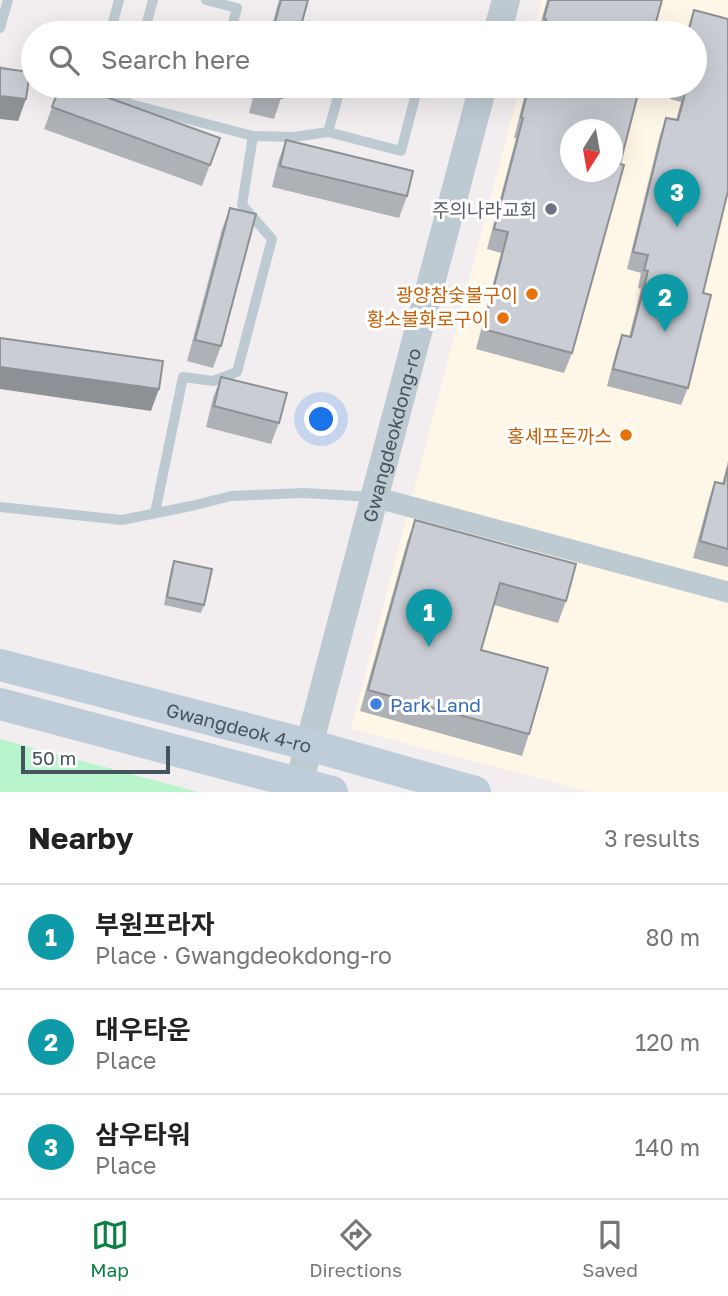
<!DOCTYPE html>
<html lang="en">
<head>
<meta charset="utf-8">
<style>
	body { margin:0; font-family:"Golos Text","Noto Sans KR",sans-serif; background:#f6f6f6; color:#222 }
	.compass { position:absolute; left:560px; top:119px; width:63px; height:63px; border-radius:50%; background:#fff; box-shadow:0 7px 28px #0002; rotate:191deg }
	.scale { position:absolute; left:21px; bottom:18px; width:149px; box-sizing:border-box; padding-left:7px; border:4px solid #45545e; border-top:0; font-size:19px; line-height:24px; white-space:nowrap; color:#45545e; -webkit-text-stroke:5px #fff; paint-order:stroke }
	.you { position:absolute; left:322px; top:420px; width:24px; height:24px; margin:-18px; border:5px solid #fff; border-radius:50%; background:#1a73e8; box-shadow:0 0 0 10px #1a73e833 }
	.badge { display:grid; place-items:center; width:46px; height:46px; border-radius:50%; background:#0b8043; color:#fff; font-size:23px; font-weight:700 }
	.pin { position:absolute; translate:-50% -58px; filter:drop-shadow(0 2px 4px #0008) }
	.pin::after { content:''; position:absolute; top:37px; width:24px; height:21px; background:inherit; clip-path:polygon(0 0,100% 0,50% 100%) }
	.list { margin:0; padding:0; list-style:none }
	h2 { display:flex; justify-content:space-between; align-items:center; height:91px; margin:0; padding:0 28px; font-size:30px }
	h2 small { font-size:23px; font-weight:400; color:#767676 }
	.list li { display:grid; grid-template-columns:46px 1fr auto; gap:21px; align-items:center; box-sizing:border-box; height:105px; padding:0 28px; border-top:2px solid #e0e0e0 }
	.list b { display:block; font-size:26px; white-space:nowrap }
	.list p { margin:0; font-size:23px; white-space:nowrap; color:#767676 }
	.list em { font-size:23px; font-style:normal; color:#767676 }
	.icon { flex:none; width:38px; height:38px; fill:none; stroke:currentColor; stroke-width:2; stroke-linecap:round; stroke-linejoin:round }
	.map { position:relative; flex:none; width:728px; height:792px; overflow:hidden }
	.search { position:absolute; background:#fff; box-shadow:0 7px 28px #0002; left:21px; right:21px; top:21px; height:77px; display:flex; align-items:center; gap:18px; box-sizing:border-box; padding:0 24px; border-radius:38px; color:#767676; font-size:26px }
	.sheet { height:406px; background:#fff }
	nav { display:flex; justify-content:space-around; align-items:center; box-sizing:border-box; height:98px; border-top:2px solid #e0e0e0; background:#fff; font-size:19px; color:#767676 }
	nav a { display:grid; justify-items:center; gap:4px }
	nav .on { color:#0b8043 }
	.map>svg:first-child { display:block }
</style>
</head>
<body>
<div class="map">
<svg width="728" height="792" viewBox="0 0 728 792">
	<rect width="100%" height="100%" fill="#f2eeef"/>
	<path fill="#fef6e6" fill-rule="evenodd" d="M542 0H728V792H591L351 729 520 86H695V33H533ZM570 130H612V172H570Z"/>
	<polygon fill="#b8f4cc" points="0,739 198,792 0,792"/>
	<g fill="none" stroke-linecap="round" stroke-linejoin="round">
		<g stroke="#becad2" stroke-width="10">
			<polyline points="206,0 237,8 230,33"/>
			<polyline points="0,28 8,0"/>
			<polyline points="110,33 119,0"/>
			<polyline points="144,33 153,0"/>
			<polyline points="0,71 33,79"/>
			<polyline points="341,86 328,132 401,151 418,86"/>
			<polyline points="107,98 253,136 242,205 272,239 237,372 213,381 183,377 155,513"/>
			<polyline points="125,103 129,86"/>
			<polyline points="253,136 294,137 328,132"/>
			<polyline points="0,507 122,520 191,506 231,496 304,493 372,497"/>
		</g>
		<polyline stroke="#becad2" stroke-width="21" points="374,497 728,592"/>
		<g stroke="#becad2" stroke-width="28">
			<polyline points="497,33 506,0"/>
			<path id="s1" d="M299 783 483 86"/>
		</g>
		<g stroke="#bfcdda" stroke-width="32">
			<path id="s2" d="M0 665 309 745 475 792"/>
			<polyline points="0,704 332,792"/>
		</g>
	</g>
	<g fill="#aeb1b6">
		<polygon points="279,0 308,0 299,33 270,33"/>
		<polygon points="547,0 662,0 653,33 538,33"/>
		<polygon points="694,10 728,19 728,191 703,293 711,295 688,388 681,405 607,386 616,352 622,335 629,337 641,289 638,288 641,273 627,269 660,135 666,118 676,120 681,102 670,99 673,86 695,86 695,33 686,33"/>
		<polygon points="60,86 220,138 202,186 44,129"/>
		<polygon points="256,86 285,86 274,119 249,113"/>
		<polygon points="527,86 640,86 572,353 564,373 476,349 501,253 487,249 516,138 514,138"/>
		<polygon points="286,140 407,196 399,218 272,187 278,162"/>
		<polygon points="230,208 221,346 213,368 187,361 222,229"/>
		<polygon points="221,377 279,423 271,444 206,427 213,398"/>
		<polygon points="728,461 728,567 693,558 709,499 715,482 722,484"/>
		<polygon points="415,520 566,601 558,623 494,605 481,650 529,734 522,756 360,711 407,542"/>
		<polygon points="174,561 204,605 201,613 164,605 171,569"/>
	</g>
	<g fill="#8d9094">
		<polygon points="0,96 26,99 18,121 0,119"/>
		<polygon points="0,367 159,389 151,411 0,389"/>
	</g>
	<g fill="#caced4" stroke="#8d9094" stroke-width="2" fill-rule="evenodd">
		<polygon points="281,0 308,0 299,33 272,33"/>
		<polygon points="549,0 662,0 653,33 543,33 546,19 544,18"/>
		<polygon points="694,10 728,19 728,191 703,293 711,295 688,388 613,369 622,335 631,337 648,271 644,270 648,255 633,252 666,118 678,120 687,86 695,86 695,33 688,33"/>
		<polygon points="0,68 30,72 26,99 0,96"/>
		<polygon points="60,86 76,86 220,138 210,165 52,107"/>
		<polygon points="258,86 285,86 282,98 257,91"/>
		<path d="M529 86H640L620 164 624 165 572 353 483 329 508 232 494 229 523 118 521 117ZM570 130H612V172H570Z"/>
		<polygon points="286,140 413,171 407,196 280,166"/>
		<polygon points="230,208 256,214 221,346 195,340"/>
		<polygon points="0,338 163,361 159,389 0,367"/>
		<polygon points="221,377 287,393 279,423 214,406"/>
		<polygon points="728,467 728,549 700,541 715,482 724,484"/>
		<polygon points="415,520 576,564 566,601 500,583 481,650 548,668 529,734 368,690"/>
		<polygon points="174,561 212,569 204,605 167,597"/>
	</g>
	<circle fill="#6b7280" stroke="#fff" stroke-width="2.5" cx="551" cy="209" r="7"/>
	<g fill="#e8710a" stroke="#fff" stroke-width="2.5">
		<circle cx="532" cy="294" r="7"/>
		<circle cx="503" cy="318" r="7"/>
		<circle cx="626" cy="435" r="7"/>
	</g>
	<circle fill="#3f7fe0" stroke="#fff" stroke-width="2.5" cx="376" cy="704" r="7"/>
	<g text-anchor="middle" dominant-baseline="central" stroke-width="6" stroke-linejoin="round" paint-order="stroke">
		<g font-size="19" fill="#5b616d" stroke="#fff" text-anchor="end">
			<text x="537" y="209">주의나라교회</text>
		</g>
		<g font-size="19" fill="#c56008" stroke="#fff" text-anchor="end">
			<text x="518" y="294">광양참숯불구이</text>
			<text x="489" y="318">황소불화로구이</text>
			<text x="612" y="435">홍셰프돈까스</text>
		</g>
		<g font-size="19" fill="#45545e" stroke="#fff">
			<text stroke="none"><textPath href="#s1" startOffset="360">Gwangdeokdong-ro</textPath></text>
			<text stroke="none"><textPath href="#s2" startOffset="247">Gwangdeok 4-ro</textPath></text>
		</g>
		<g font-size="19" fill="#366cbe" stroke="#fff" text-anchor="start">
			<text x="390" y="704">Park Land</text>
		</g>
	</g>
</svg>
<svg class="compass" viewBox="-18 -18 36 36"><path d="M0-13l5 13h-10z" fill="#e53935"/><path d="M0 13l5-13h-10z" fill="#767676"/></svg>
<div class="scale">50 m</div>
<div class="you"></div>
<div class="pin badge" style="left:429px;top:647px;background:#0f9aa8">1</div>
<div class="pin badge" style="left:665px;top:332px;background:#0f9aa8">2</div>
<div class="pin badge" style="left:677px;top:227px;background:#0f9aa8">3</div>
<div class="search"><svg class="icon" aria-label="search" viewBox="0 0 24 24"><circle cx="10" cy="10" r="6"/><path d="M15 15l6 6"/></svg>Search here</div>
</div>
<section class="sheet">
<h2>Nearby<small>3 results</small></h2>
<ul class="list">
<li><span class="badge" style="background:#0f9aa8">1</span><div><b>부원프라자</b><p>Place · Gwangdeokdong-ro</p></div><em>80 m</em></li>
<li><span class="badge" style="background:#0f9aa8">2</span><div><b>대우타운</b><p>Place</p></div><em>120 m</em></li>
<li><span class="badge" style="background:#0f9aa8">3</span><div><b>삼우타워</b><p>Place</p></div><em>140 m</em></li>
</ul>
</section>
<nav>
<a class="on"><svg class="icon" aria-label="map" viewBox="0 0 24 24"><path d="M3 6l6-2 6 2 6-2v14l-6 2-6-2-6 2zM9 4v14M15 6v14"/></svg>Map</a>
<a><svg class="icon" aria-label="directions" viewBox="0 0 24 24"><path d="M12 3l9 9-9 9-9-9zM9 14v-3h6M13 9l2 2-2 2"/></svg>Directions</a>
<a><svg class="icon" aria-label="saved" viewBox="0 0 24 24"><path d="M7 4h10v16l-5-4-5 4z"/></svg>Saved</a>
</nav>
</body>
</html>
